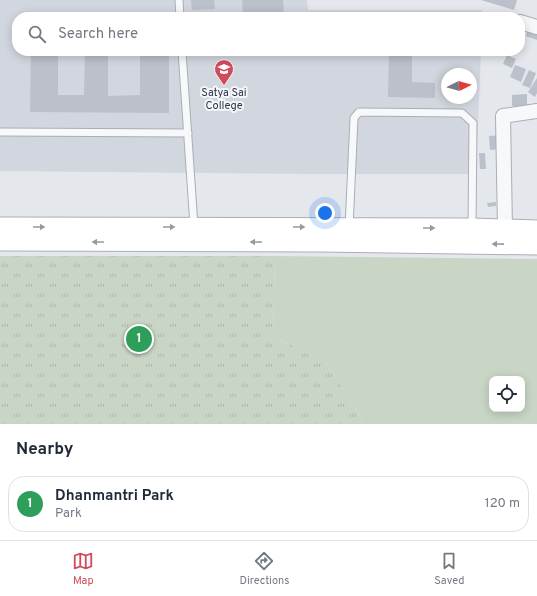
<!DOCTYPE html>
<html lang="en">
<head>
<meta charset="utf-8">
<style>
	body { margin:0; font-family:Overpass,sans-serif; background:#f2f2f3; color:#1f2937 }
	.controls { position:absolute; right:12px; bottom:12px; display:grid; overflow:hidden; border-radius:8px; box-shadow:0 2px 10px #0003 }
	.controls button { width:36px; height:36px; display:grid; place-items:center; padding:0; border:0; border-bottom:1px solid #e0e1e3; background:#fff; color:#1f2937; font:20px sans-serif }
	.compass { position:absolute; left:441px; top:68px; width:36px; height:36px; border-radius:50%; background:#fff; box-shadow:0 2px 10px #0003; rotate:84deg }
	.you { position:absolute; left:325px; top:213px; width:14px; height:14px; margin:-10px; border:3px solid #fff; border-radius:50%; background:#1a73e8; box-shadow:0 0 0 6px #1a73e833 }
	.badge { display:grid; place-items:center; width:26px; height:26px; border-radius:50%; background:#d1495b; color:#fff; font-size:13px; font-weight:700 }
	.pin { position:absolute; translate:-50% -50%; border:2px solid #fff; box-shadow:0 1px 4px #0006 }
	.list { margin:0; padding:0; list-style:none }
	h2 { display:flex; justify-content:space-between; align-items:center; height:52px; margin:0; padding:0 16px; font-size:17px }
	h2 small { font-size:13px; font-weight:400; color:#747a83 }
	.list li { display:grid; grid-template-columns:26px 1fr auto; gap:12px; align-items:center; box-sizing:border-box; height:56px; margin:0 8px 8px; padding:0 8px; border:1px solid #e0e1e3; border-radius:16px }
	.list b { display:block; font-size:15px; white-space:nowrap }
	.list p { margin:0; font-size:13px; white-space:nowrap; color:#747a83 }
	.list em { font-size:13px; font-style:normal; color:#747a83 }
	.icon { flex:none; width:22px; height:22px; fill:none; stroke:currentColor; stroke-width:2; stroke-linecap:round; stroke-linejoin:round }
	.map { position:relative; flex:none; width:537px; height:424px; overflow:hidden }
	.search { position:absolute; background:#fff; box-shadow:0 2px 10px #0003; left:12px; right:12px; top:12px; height:44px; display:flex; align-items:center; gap:10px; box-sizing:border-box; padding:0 14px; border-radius:16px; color:#747a83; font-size:15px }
	.sheet { height:116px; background:#fff }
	nav { display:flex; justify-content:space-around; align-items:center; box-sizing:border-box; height:56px; border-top:1px solid #e0e1e3; background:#fff; font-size:11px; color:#747a83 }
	nav a { display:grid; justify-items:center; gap:2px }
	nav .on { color:#d1495b }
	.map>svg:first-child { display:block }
</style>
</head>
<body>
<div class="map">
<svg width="537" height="424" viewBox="0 0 537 424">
	<defs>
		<pattern id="park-tufts" width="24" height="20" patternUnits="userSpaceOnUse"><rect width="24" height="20" fill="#c9d6c5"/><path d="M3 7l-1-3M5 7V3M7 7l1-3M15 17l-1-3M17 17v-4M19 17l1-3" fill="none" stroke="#adb8ab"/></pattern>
	</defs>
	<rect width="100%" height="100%" fill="#e4e7ec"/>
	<path fill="#d2d6de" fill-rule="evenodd" d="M0 0H307L308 10H482V17H17V51H481L476 174H312L0 171ZM447 74H471V98H447Z"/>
	<path fill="#c9d6c5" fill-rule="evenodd" d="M275 256 537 259V424H365L353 404 324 360 273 337ZM492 379H522V409H492Z"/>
	<polygon fill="url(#park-tufts)" points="0,256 275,256 273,337 324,360 353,404 365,424 0,424"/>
	<g fill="#bbc0ca">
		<polygon points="191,0 214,0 215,9 192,10"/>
		<polygon points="242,0 283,0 284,17 243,17"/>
		<polygon points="481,0 517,0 514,10"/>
		<polygon points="529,27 537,31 537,40 526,36"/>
		<polygon points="31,51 58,51 58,95 84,95 85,51 108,51 108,96 140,95 140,51 169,51 169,113 30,112"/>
		<polygon points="389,51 412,51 412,82 435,83 435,98 388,97"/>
		<polygon points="507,55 516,59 512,68 503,64"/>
		<polygon points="515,65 526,69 521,82 510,77"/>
		<polygon points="529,70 536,73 530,88 522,85"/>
		<polygon points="537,78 537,93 535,97 528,92"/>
		<polygon points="527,94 527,106 512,106 512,95"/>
		<polygon points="501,135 502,149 490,150 489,136"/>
		<polygon points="479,153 485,153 486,169 480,169"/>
		<polygon points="496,202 496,206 488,207 487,203"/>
	</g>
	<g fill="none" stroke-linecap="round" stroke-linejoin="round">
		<defs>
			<g id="service">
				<polyline points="179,0 180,17"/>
				<polyline points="182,51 194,226"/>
				<polyline points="0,132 188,133"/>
				<polyline points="349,228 354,118 359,112 462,113 473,123 472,228"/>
			</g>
			<g id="minor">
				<polyline points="520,22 537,27"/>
				<polyline points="505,229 503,116 537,111"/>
			</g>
			<g id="secondary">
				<polyline points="0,227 472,228 537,230"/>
				<polyline points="0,241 321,242 537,245"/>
			</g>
		</defs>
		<use href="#service" stroke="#a9aeb7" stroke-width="9"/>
		<use href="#minor" stroke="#a9aeb7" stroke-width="16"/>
		<use href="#secondary" stroke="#a9aeb7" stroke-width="21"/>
		<use href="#service" stroke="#f7f8fa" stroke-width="7"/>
		<use href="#minor" stroke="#f7f8fa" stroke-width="14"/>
		<use href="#secondary" stroke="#fff" stroke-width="19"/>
	</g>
	<defs><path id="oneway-solid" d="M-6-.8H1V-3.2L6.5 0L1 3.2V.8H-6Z"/></defs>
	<g fill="#959aa2">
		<use href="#oneway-solid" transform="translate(39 227)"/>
		<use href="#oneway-solid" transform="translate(169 227)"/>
		<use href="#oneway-solid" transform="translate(299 227)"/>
		<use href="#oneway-solid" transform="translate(429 228)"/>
		<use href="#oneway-solid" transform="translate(98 242) rotate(-180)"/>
		<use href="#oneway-solid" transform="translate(256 242) rotate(180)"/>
		<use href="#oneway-solid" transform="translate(498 244) rotate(-179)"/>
	</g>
	<defs>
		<symbol id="university-pin" viewBox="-11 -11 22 30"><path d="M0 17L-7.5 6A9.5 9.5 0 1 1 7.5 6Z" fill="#d1495b" stroke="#f4f6f9"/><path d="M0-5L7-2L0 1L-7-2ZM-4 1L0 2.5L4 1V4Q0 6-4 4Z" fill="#fff"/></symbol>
	</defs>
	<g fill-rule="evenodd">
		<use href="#university-pin" x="213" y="58" width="22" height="30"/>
	</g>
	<g text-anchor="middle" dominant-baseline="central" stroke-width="4" stroke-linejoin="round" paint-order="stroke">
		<g font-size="11" fill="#2b3445" stroke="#f4f6f9">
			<text x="224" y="93">Satya Sai<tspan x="224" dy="13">College</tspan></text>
		</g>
	</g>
</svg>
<div class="controls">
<button><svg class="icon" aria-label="locate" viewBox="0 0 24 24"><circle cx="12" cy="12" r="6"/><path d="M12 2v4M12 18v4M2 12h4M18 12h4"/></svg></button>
</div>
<svg class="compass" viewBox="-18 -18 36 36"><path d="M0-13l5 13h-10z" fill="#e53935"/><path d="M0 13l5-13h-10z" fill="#747a83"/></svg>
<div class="you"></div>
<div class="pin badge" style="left:139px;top:339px;background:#2e9e5b">1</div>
<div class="search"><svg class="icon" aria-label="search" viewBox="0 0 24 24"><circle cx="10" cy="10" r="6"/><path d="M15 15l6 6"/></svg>Search here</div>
</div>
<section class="sheet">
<h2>Nearby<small></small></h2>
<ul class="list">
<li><span class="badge" style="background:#2e9e5b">1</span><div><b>Dhanmantri Park</b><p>Park</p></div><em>120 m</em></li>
</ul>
</section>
<nav>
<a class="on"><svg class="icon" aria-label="map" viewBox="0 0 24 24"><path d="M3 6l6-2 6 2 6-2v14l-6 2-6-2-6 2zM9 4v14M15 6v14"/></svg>Map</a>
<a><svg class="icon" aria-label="directions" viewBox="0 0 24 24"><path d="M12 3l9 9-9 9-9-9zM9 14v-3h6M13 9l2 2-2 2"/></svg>Directions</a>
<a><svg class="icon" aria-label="saved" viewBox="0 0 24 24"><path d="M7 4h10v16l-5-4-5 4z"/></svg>Saved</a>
</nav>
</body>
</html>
